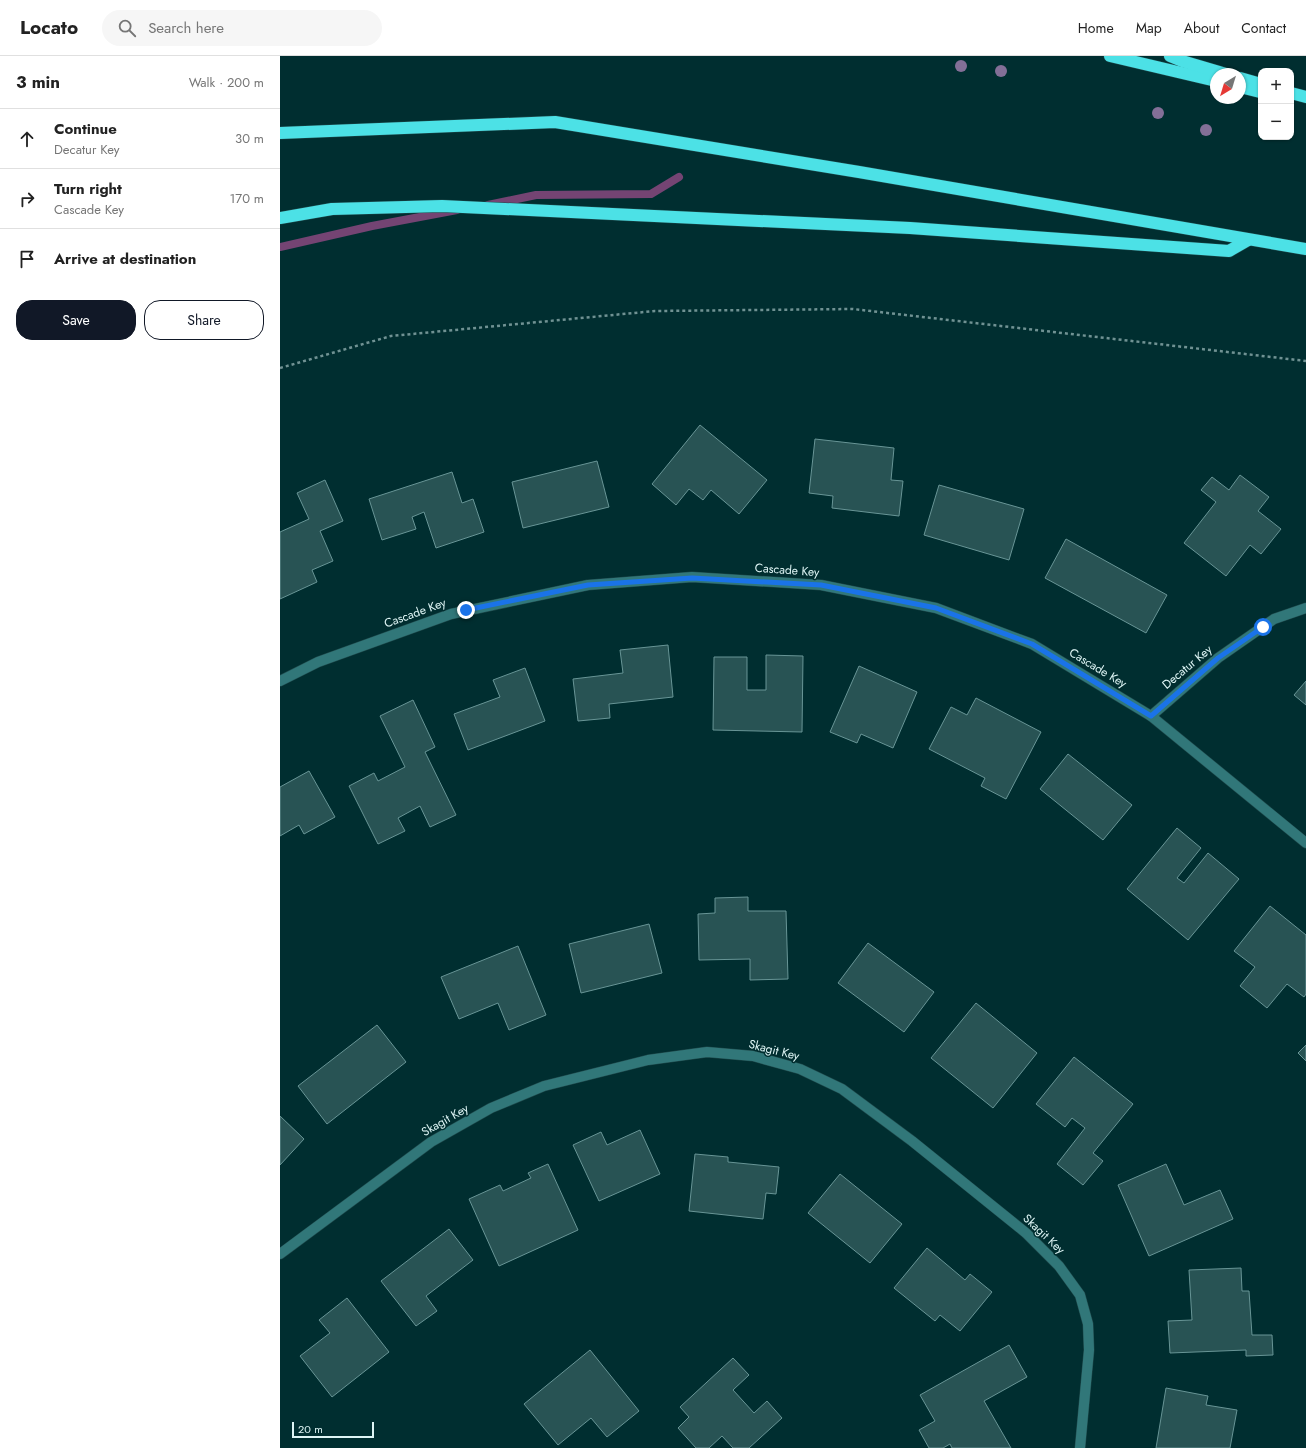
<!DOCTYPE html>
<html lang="en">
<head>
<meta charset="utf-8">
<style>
	body { margin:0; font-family:Jost,sans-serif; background:#f6f6f6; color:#222 }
	.controls { position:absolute; right:12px; top:12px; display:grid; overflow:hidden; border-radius:8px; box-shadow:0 1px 3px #0004 }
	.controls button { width:36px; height:36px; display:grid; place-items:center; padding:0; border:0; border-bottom:1px solid #e0e0e0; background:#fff; color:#222; font:20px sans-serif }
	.compass { position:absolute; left:930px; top:12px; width:36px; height:36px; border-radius:50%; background:#fff; box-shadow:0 1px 3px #0004; rotate:218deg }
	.scale { position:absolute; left:12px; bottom:10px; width:82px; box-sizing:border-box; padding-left:4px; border:2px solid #def5f5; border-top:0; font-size:11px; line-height:14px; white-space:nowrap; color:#def5f5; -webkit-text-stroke:3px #002e30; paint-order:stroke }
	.stop { position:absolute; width:12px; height:12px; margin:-9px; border:3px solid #1a73e8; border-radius:50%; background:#fff }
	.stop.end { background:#1a73e8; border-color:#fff; box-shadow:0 1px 4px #0008 }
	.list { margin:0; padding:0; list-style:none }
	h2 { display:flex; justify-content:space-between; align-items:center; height:52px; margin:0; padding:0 16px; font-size:17px }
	h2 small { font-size:13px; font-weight:400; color:#767676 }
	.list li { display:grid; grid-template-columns:26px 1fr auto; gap:12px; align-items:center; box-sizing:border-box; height:60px; padding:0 16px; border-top:1px solid #e0e0e0 }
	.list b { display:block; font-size:15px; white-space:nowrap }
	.list p { margin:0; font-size:13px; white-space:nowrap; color:#767676 }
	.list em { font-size:13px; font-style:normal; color:#767676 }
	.actions { display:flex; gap:8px; padding:12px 16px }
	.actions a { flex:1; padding:9px 0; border:1px solid #111827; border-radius:16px; text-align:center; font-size:14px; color:#111827 }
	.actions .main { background:#111827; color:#fff }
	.icon { flex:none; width:22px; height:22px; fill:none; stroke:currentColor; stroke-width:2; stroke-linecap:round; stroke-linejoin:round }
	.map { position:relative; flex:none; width:1026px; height:1392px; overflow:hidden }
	header { display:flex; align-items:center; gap:24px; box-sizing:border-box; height:56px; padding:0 20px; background:#fff; border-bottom:1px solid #e0e0e0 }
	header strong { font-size:19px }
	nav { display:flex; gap:22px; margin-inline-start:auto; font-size:14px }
	.search { width:280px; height:36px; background:#f6f6f6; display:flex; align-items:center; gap:10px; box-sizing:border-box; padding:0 14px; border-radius:22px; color:#767676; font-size:15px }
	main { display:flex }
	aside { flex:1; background:#fff }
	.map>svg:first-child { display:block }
</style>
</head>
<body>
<header>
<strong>Locato</strong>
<div class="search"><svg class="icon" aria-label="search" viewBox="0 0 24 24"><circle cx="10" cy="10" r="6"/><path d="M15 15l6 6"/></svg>Search here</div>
<nav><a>Home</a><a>Map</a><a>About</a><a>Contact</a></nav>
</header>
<main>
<aside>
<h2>3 min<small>Walk · 200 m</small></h2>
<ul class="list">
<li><svg class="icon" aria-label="ahead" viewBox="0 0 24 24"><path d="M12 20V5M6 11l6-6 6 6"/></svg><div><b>Continue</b><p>Decatur Key</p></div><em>30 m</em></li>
<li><svg class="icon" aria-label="right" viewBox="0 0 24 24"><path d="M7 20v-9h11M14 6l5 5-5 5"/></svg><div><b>Turn right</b><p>Cascade Key</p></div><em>170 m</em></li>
<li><svg class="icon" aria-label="arrive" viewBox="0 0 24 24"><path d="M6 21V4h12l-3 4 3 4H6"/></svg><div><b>Arrive at destination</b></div></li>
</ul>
<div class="actions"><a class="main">Save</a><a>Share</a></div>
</aside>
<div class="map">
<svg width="1026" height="1392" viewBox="0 0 1026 1392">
	<rect width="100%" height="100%" fill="#002e30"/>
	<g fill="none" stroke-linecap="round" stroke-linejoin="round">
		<g stroke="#744473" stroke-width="8">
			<polyline points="208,149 256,139 371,138 399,121"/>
			<polyline points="0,191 92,170 177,154"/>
		</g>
	</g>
	<g fill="#285354" stroke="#689596">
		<polygon points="420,369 487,424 459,458 431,434 423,444 409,433 396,449 372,428"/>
		<polygon points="535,383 614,392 611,424 623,425 619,460 552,452 553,440 529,437"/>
		<polygon points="317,405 329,451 243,472 232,426"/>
		<polygon points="172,416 182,447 193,443 204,476 156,492 144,456 132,461 136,473 102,484 89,443"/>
		<polygon points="960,419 989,441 978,455 1001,473 981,498 970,489 946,520 904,487 936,446 921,434 932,421 949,434"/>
		<polygon points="45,424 63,465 40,475 53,505 32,514 37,526 0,543 0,476 29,463 17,437"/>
		<polygon points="659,429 744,453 729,504 644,479"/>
		<polygon points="786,483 887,539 866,577 765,522"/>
		<polygon points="388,589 393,641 329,648 330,662 298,665 293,623 343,617 340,594"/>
		<polygon points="486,599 523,600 522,676 433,674 434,601 467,601 467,634 486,634"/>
		<polygon points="579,610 637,636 613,692 581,678 577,687 550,676"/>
		<polygon points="245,612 265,665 188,694 174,658 220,641 213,624"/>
		<polygon points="1026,625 1026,649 1014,639"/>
		<polygon points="696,642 761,676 726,743 701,730 705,722 649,693 671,651 687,659"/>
		<polygon points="133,644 155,691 145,696 176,759 150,771 140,750 118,762 125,775 98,788 69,730 94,717 98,725 125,711 100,660"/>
		<polygon points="788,698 852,749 823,784 760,733"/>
		<polygon points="29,715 55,761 24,778 19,769 0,780 0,731"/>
		<polygon points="897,772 921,792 897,822 904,827 928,797 959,823 908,884 847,833"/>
		<polygon points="468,841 468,855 506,855 508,923 470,924 470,903 419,904 418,858 435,857 435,842"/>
		<polygon points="990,850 1026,879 1026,938 1024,941 1007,928 987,952 960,930 975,911 954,895"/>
		<polygon points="369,868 382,917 301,937 289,888"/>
		<polygon points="588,887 654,936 624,976 558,927"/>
		<polygon points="238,890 266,959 229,974 218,947 179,963 161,921"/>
		<polygon points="696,947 757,997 713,1052 651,1002"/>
		<polygon points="97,969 126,1006 47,1068 18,1030"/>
		<polygon points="1026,989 1026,1005 1018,997"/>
		<polygon points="794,1001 853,1048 813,1097 823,1105 803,1129 777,1108 805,1072 792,1062 785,1071 756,1048"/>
		<polygon points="0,1060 24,1083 0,1109"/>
		<polygon points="360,1074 380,1118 319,1145 293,1089 321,1076 327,1089"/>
		<polygon points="415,1098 448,1101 448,1106 499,1111 496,1138 486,1137 483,1163 409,1155"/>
		<polygon points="268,1108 298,1174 219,1210 189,1143 220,1129 223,1135 251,1122 248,1117"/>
		<polygon points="886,1108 904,1149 940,1134 953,1163 869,1200 838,1129"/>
		<polygon points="560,1118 622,1168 590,1207 528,1157"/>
		<polygon points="169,1173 193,1204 146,1240 157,1255 136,1270 101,1225"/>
		<polygon points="647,1192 685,1224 690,1218 712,1236 680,1275 660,1259 655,1265 614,1232"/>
		<polygon points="961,1212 962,1235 969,1235 972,1279 992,1279 993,1299 966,1300 966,1294 890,1297 888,1265 912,1264 909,1214"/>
		<polygon points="67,1242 109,1296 52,1341 20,1300 50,1277 39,1264"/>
		<polygon points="729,1289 747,1321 704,1345 731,1392 672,1392 670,1388 663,1392 649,1392 639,1374 655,1365 640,1339"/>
		<polygon points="310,1294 359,1355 327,1381 311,1362 278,1389 244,1348"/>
		<polygon points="453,1302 469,1319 453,1334 474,1357 487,1345 502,1362 469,1392 453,1392 442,1380 429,1392 416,1392 398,1372 409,1361 400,1351"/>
		<polygon points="886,1332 928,1340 926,1349 957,1354 950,1392 876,1392"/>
	</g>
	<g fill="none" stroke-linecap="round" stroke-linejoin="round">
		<defs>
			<g id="minor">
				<polyline points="0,625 38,606 171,558 308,529 412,521 541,529 656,552 752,588 871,660 1026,787"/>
				<polyline points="871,660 938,602 994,563 1026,552"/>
				<polyline points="0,1198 151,1086 211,1052 264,1030 368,1004 427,996 473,1000 520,1013 562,1033 632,1085 746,1177 779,1210 800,1239 808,1268 809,1294 800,1392"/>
			</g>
			<g id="highway">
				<polyline points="830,0 936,25"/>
				<polyline points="890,0 902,5 946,18"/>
				<polyline points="960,22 981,28"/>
				<polyline points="960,31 980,36"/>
				<polyline points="1011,37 1026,41"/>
				<polyline points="0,77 275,66 579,116 1026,193"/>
				<polyline points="0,162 52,153 162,150 630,172 949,195 968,184"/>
			</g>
		</defs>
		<use href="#minor" stroke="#1f4a4c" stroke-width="11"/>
		<use href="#highway" stroke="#1f4a4c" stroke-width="13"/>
		<polyline stroke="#709293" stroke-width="2.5" stroke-dasharray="3 3" stroke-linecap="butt" points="0,312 111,280 375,255 573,253 1026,305"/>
		<use href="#minor" stroke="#317779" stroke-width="10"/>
		<use href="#highway" stroke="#4ce1e6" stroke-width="12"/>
	</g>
	<g fill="#836f97">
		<circle cx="681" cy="10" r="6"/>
		<circle cx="721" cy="15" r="6"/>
		<circle cx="878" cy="57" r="6"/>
		<circle cx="926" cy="74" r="6"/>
	</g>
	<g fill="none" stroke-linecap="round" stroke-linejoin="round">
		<polyline stroke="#1a73e8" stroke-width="5" points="186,554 308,529 412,522 541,529 656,552 752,588 871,660 938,602 983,571"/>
	</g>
	<g text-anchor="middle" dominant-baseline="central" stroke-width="3" stroke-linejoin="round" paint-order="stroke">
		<g font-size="12" fill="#def5f5" stroke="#002e30">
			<text transform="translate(507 514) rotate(4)">Cascade Key</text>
			<text transform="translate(135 557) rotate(-20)">Cascade Key</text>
			<text transform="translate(907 611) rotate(-40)">Decatur Key</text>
			<text transform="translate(818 612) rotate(31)">Cascade Key</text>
			<text transform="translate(494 994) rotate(14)">Skagit Key</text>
			<text transform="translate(165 1064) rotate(-30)">Skagit Key</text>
			<text transform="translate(764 1178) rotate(43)">Skagit Key</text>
		</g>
	</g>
</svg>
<div class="controls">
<button>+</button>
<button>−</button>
</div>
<svg class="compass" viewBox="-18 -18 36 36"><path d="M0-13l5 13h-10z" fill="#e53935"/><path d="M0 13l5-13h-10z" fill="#767676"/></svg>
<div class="scale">20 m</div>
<div class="stop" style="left:983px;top:571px"></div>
<div class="stop end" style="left:186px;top:554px"></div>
</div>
</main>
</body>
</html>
